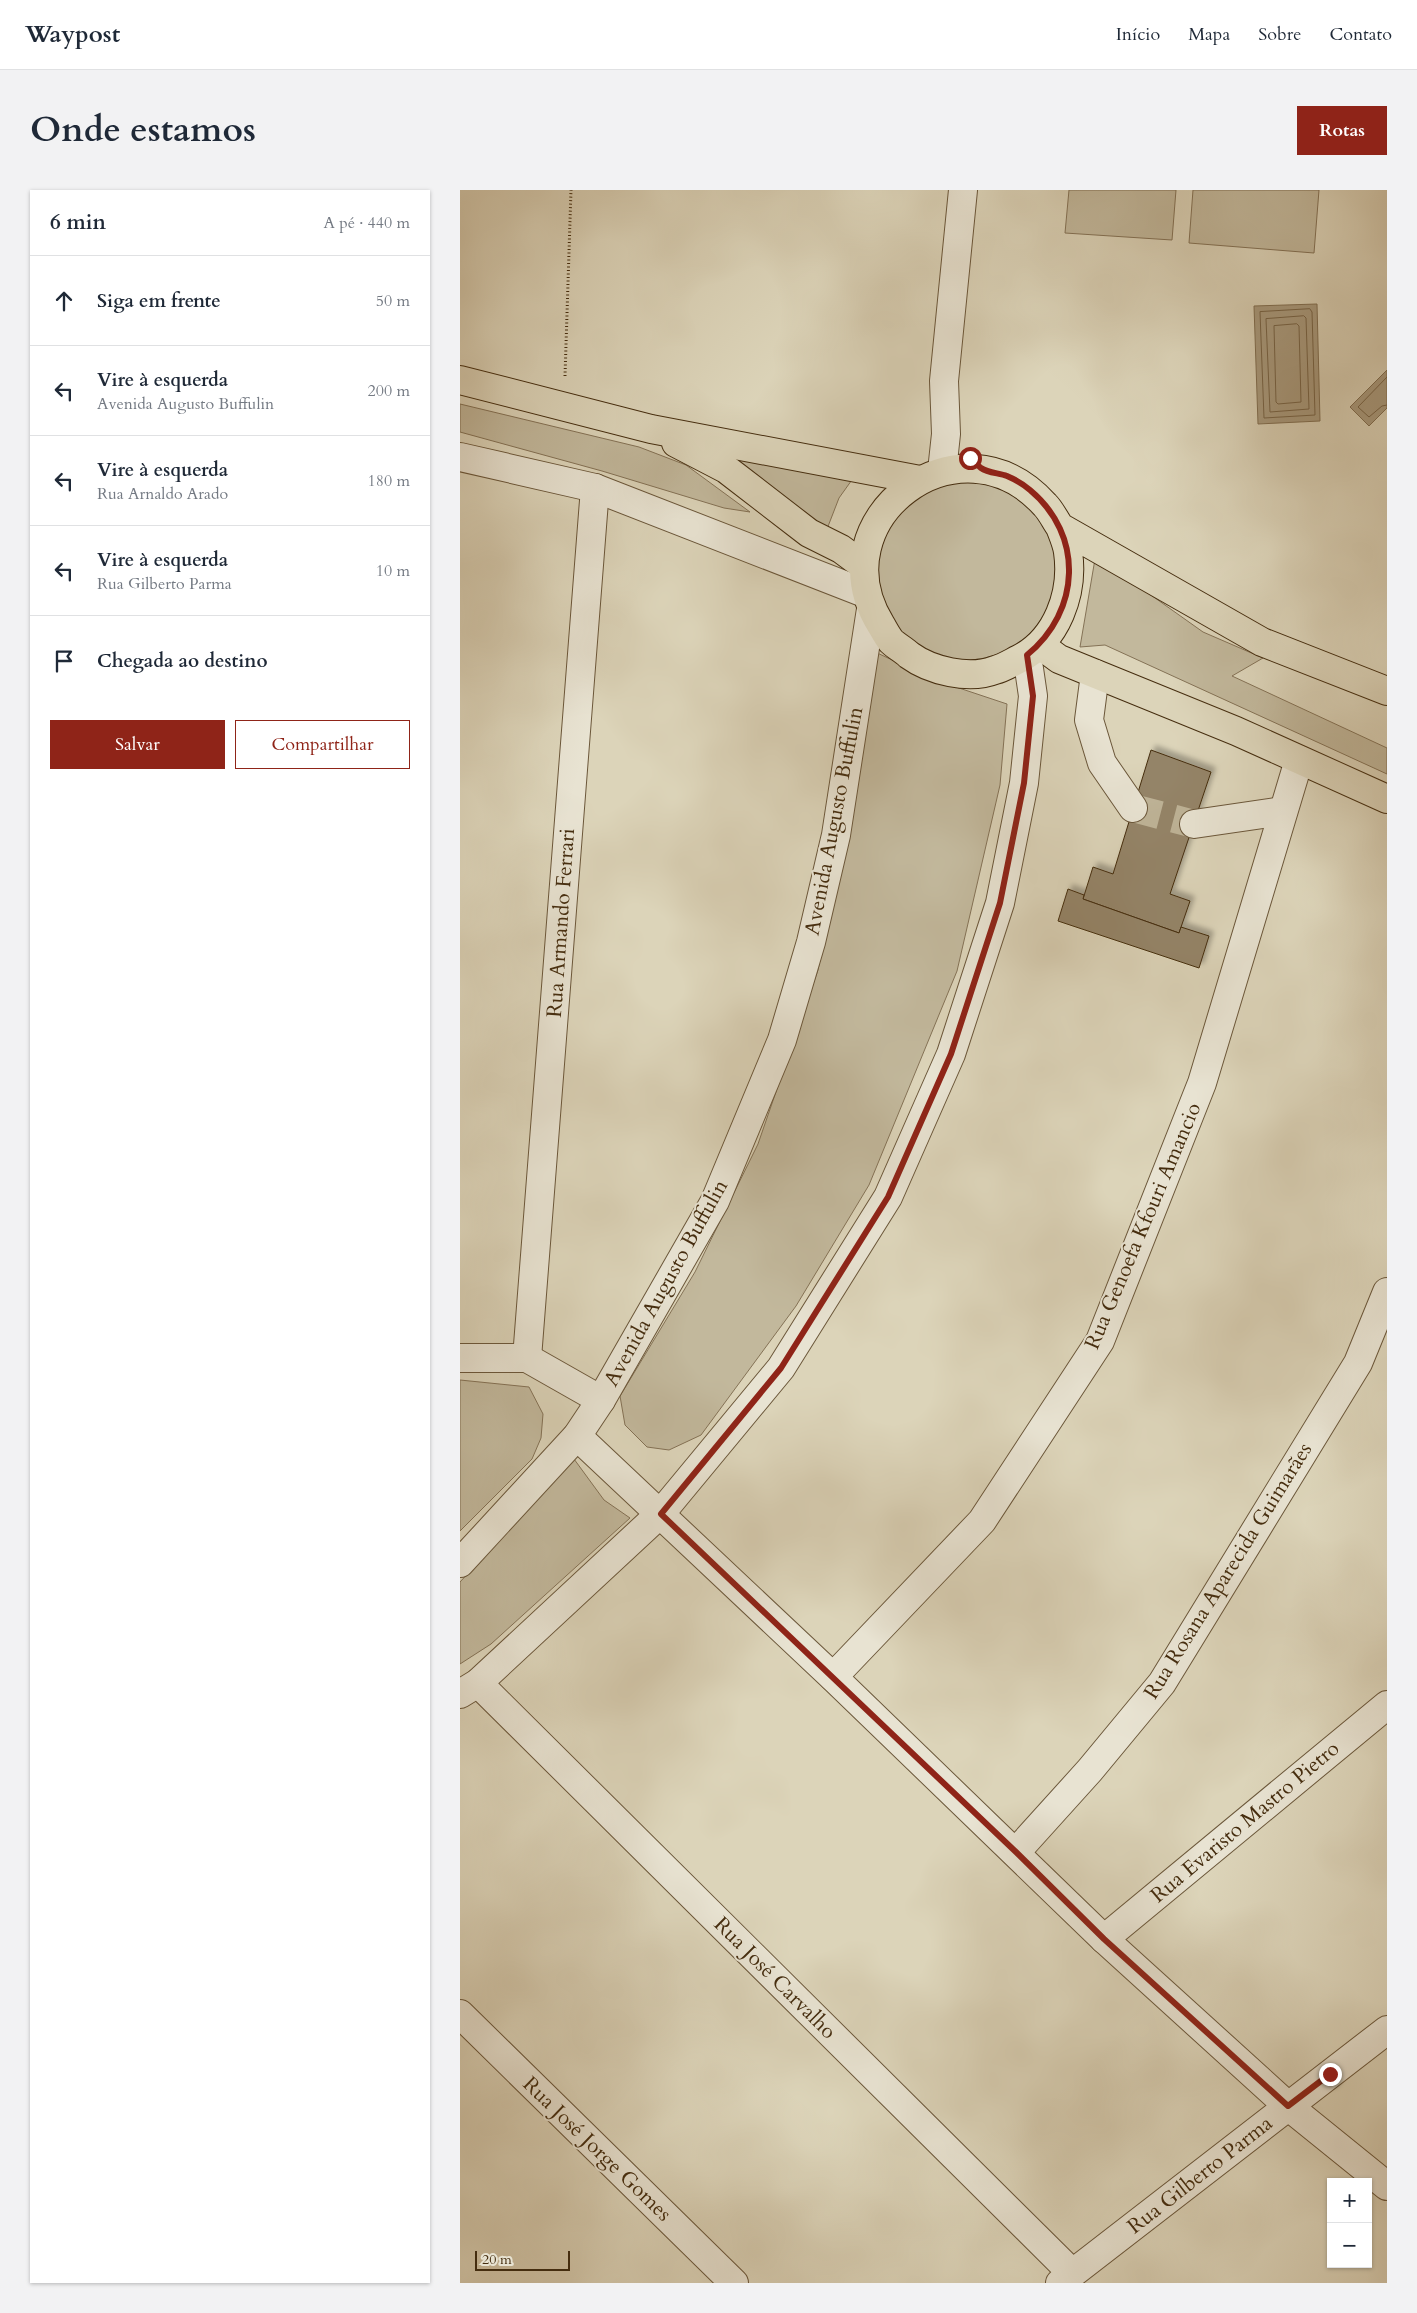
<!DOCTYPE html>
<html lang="pt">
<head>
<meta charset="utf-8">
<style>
	body { margin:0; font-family:Cardo,serif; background:#f2f2f3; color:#1f2937 }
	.controls { position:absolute; right:15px; bottom:15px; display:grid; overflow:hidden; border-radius:0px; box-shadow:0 1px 4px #0004 }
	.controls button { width:45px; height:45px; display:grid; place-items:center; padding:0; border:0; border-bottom:1px solid #e0e1e3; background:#fff; color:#1f2937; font:25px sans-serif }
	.scale { position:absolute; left:15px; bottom:12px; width:95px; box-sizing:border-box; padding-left:5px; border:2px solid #452d0f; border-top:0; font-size:14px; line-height:18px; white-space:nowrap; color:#452d0f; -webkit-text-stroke:4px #e8e3d2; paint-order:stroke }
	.stop { position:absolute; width:15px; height:15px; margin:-11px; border:4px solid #8f2418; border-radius:50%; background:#fff }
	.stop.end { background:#8f2418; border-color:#fff; box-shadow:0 1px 5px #0008 }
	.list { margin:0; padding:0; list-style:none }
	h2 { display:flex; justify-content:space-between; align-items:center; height:65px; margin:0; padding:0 20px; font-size:21px }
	h2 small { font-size:16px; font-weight:400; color:#747a83 }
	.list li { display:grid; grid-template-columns:32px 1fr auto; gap:15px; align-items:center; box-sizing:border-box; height:90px; padding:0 20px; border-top:1px solid #e0e1e3 }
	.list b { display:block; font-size:19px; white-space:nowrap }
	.list p { margin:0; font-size:16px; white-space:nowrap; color:#747a83 }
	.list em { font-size:16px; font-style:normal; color:#747a83 }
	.actions { display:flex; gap:10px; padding:15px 20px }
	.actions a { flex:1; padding:11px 0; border:1px solid #8f2418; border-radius:0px; text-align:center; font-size:18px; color:#8f2418 }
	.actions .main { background:#8f2418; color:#fff }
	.icon { flex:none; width:28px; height:28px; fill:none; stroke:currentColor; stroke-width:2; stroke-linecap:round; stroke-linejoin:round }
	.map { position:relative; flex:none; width:927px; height:2093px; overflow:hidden; border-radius:0px }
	header { display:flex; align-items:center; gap:30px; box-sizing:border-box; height:70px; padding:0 25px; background:#fff; border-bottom:1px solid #e0e1e3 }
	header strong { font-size:24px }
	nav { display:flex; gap:28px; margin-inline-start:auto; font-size:18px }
	.intro { display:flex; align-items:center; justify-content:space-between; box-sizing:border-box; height:120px; padding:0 30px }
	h1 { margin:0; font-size:35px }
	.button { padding:12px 22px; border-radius:0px; background:#8f2418; color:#fff; font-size:18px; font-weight:700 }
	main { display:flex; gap:30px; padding:0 30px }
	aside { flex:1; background:#fff; border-radius:0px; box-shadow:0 1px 4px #0004 }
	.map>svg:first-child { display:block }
</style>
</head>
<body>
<header>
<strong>Waypost</strong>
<nav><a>Início</a><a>Mapa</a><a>Sobre</a><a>Contato</a></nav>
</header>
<div class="intro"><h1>Onde estamos</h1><a class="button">Rotas</a></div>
<main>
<aside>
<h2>6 min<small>A pé · 440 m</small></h2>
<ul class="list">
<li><svg class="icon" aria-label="ahead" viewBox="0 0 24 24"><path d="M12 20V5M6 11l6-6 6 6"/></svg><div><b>Siga em frente</b></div><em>50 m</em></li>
<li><svg class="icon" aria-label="left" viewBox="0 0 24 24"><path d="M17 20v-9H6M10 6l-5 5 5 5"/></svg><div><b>Vire à esquerda</b><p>Avenida Augusto Buffulin</p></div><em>200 m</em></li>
<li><svg class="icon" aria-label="left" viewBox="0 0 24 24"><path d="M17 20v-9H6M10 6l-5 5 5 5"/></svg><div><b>Vire à esquerda</b><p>Rua Arnaldo Arado</p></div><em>180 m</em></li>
<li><svg class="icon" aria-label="left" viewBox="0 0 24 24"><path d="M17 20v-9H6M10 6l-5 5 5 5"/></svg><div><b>Vire à esquerda</b><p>Rua Gilberto Parma</p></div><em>10 m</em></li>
<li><svg class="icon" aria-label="arrive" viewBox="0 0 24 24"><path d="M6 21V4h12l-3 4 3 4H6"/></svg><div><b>Chegada ao destino</b></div></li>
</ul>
<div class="actions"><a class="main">Salvar</a><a>Compartilhar</a></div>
</aside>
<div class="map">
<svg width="927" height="2093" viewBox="0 0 927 2093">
	<defs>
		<filter id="shadow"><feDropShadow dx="4.5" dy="-4.5" stdDeviation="2.5" flood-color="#0004"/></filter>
	</defs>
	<rect width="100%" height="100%" fill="#dcd4b9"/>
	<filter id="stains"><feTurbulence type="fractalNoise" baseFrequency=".004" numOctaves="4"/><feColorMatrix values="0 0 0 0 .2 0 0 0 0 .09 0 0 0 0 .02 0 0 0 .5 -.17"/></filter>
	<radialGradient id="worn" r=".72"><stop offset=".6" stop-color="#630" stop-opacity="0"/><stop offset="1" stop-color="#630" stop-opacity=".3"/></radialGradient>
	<g fill="#c2b89c" stroke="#847256">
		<polygon points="609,0 716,0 712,50 605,43"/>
		<polygon points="733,0 859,0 854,63 729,53"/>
		<polygon points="0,214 179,257 226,275 290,322 264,318 142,281 0,242"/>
		<polygon points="267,263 394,287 379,308 367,339"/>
		<circle cx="506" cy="380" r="90"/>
		<polygon points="635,369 650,376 743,442 803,468 772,486 927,558 927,584 645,455 620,457"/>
		<polygon points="413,461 475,490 547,514 540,595 497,781 409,995 336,1116 241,1245 209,1260 187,1257 165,1235 160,1206 235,1082 298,954 358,780 387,632"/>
		<polygon points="0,1190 69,1197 83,1224 81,1248 72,1269 0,1341"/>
		<polygon points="114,1269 144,1310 170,1328 31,1454 0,1474 0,1392"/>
	</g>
	<g fill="#a99b7f" stroke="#816f52">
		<polygon points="857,114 860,231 798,234 794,116"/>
		<polygon points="927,180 927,218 909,236 890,217"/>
	</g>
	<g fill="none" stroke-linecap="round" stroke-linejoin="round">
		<g stroke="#776447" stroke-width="1">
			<polygon points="850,119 852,122 855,225 804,228 800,122"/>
			<polygon points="844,126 846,128 849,219 810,222 806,129"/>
			<polygon points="837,134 839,136 841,212 818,214 816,212 814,136"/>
			<polyline points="927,187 898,217 909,227 922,216 927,215"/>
		</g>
	</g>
	<g fill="#948467" stroke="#452d0f" filter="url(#shadow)">
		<polygon points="691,560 751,582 710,704 730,711 719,743 623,709 633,677 653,684"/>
		<polygon points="608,699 624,705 623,709 719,743 721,737 749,746 739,778 598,731"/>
	</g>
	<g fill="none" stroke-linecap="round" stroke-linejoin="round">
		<polyline stroke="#beb397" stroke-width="28" stroke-dasharray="28 14" stroke-linecap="butt" points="673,618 734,634"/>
		<defs>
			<g id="minor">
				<polyline points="0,267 135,298 407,404"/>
				<polyline points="482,281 486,244 484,191 503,0"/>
				<polyline points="635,484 629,530 642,573 673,618"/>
				<polyline points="734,634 823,621"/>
				<polyline points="0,1168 67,1168 141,1210"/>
				<polyline points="67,1168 135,298"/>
				<polyline points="117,1246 373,1487 644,1749 828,1916 927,1996"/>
				<polyline points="0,1373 117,1246 141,1210 255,1011 322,850 351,752 376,645 411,419"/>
				<polyline points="373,1487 522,1331 640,1151 742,893 839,570"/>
				<polyline points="18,1493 612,2083"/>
				<polyline points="0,1504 18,1493 201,1323 321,1178 428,1007 491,864 540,713 564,593 573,506 567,465"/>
				<polyline points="556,1662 630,1580 702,1493 898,1173 927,1102"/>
				<polyline points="644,1749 927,1515"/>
				<polyline points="0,1824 274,2093"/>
				<polyline points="600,2093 927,1840"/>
			</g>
			<g id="major">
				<polyline points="0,190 191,239 460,290"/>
				<polyline points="216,253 266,279 349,343 381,359 404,376"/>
				<path d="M600 337C603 345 607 354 608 362 614 403 597 450 559 469 551 473 543 478 535 480 509 490 471 481 449 465 444 460 436 456 431 451 427 446 424 440 421 435 355 329 500 220 585 315 591 321 595 330 600 337L802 452 927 501"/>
				<polyline points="580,455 599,469 776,541 927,609"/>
			</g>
		</defs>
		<use href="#minor" stroke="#6b573a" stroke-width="30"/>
		<use href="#major" stroke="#452d0f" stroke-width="30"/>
		<polyline stroke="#452d0f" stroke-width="3" stroke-dasharray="1 2.5" stroke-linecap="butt" points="105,186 111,0"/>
		<use href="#minor" stroke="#e8e3d2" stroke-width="28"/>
		<use href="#major" stroke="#dcd4b9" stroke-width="28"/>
	</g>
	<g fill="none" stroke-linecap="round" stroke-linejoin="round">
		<path stroke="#8f2418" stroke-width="6" d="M510 268C514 271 517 275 521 278 528 283 539 283 547 286 554 289 564 295 570 300 624 345 621 421 567 465L573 506 564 593 540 713 491 864 428 1007 321 1178 201 1324 556 1662 644 1749 828 1916 870 1884"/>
	</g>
	<g text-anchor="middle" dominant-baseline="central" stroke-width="4" stroke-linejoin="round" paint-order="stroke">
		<g font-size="21" fill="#452d0f" stroke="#e8e3d2">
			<text transform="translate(374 631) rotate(-79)">Avenida Augusto Buffulin</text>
			<text transform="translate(101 733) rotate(-86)">Rua Armando Ferrari</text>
			<text transform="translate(683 1036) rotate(-67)">Rua Genoefa Kfouri Amancio</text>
			<text transform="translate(206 1093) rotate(-61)">Avenida Augusto Buffulin</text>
			<text transform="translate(768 1381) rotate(-58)">Rua Rosana Aparecida Guimarães</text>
			<text transform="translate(785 1632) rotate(-40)">Rua Evaristo Mastro Pietro</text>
			<text transform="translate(315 1788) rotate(45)">Rua José Carvalho</text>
			<text transform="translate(137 1959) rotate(44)">Rua José Jorge Gomes</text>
			<text transform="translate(740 1985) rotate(-38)">Rua Gilberto Parma</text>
		</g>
	</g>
	<rect width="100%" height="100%" filter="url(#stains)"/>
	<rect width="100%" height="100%" fill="url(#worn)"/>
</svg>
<div class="controls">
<button>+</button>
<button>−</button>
</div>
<div class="scale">20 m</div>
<div class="stop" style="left:510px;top:268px"></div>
<div class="stop end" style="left:870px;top:1884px"></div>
</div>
</main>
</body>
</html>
